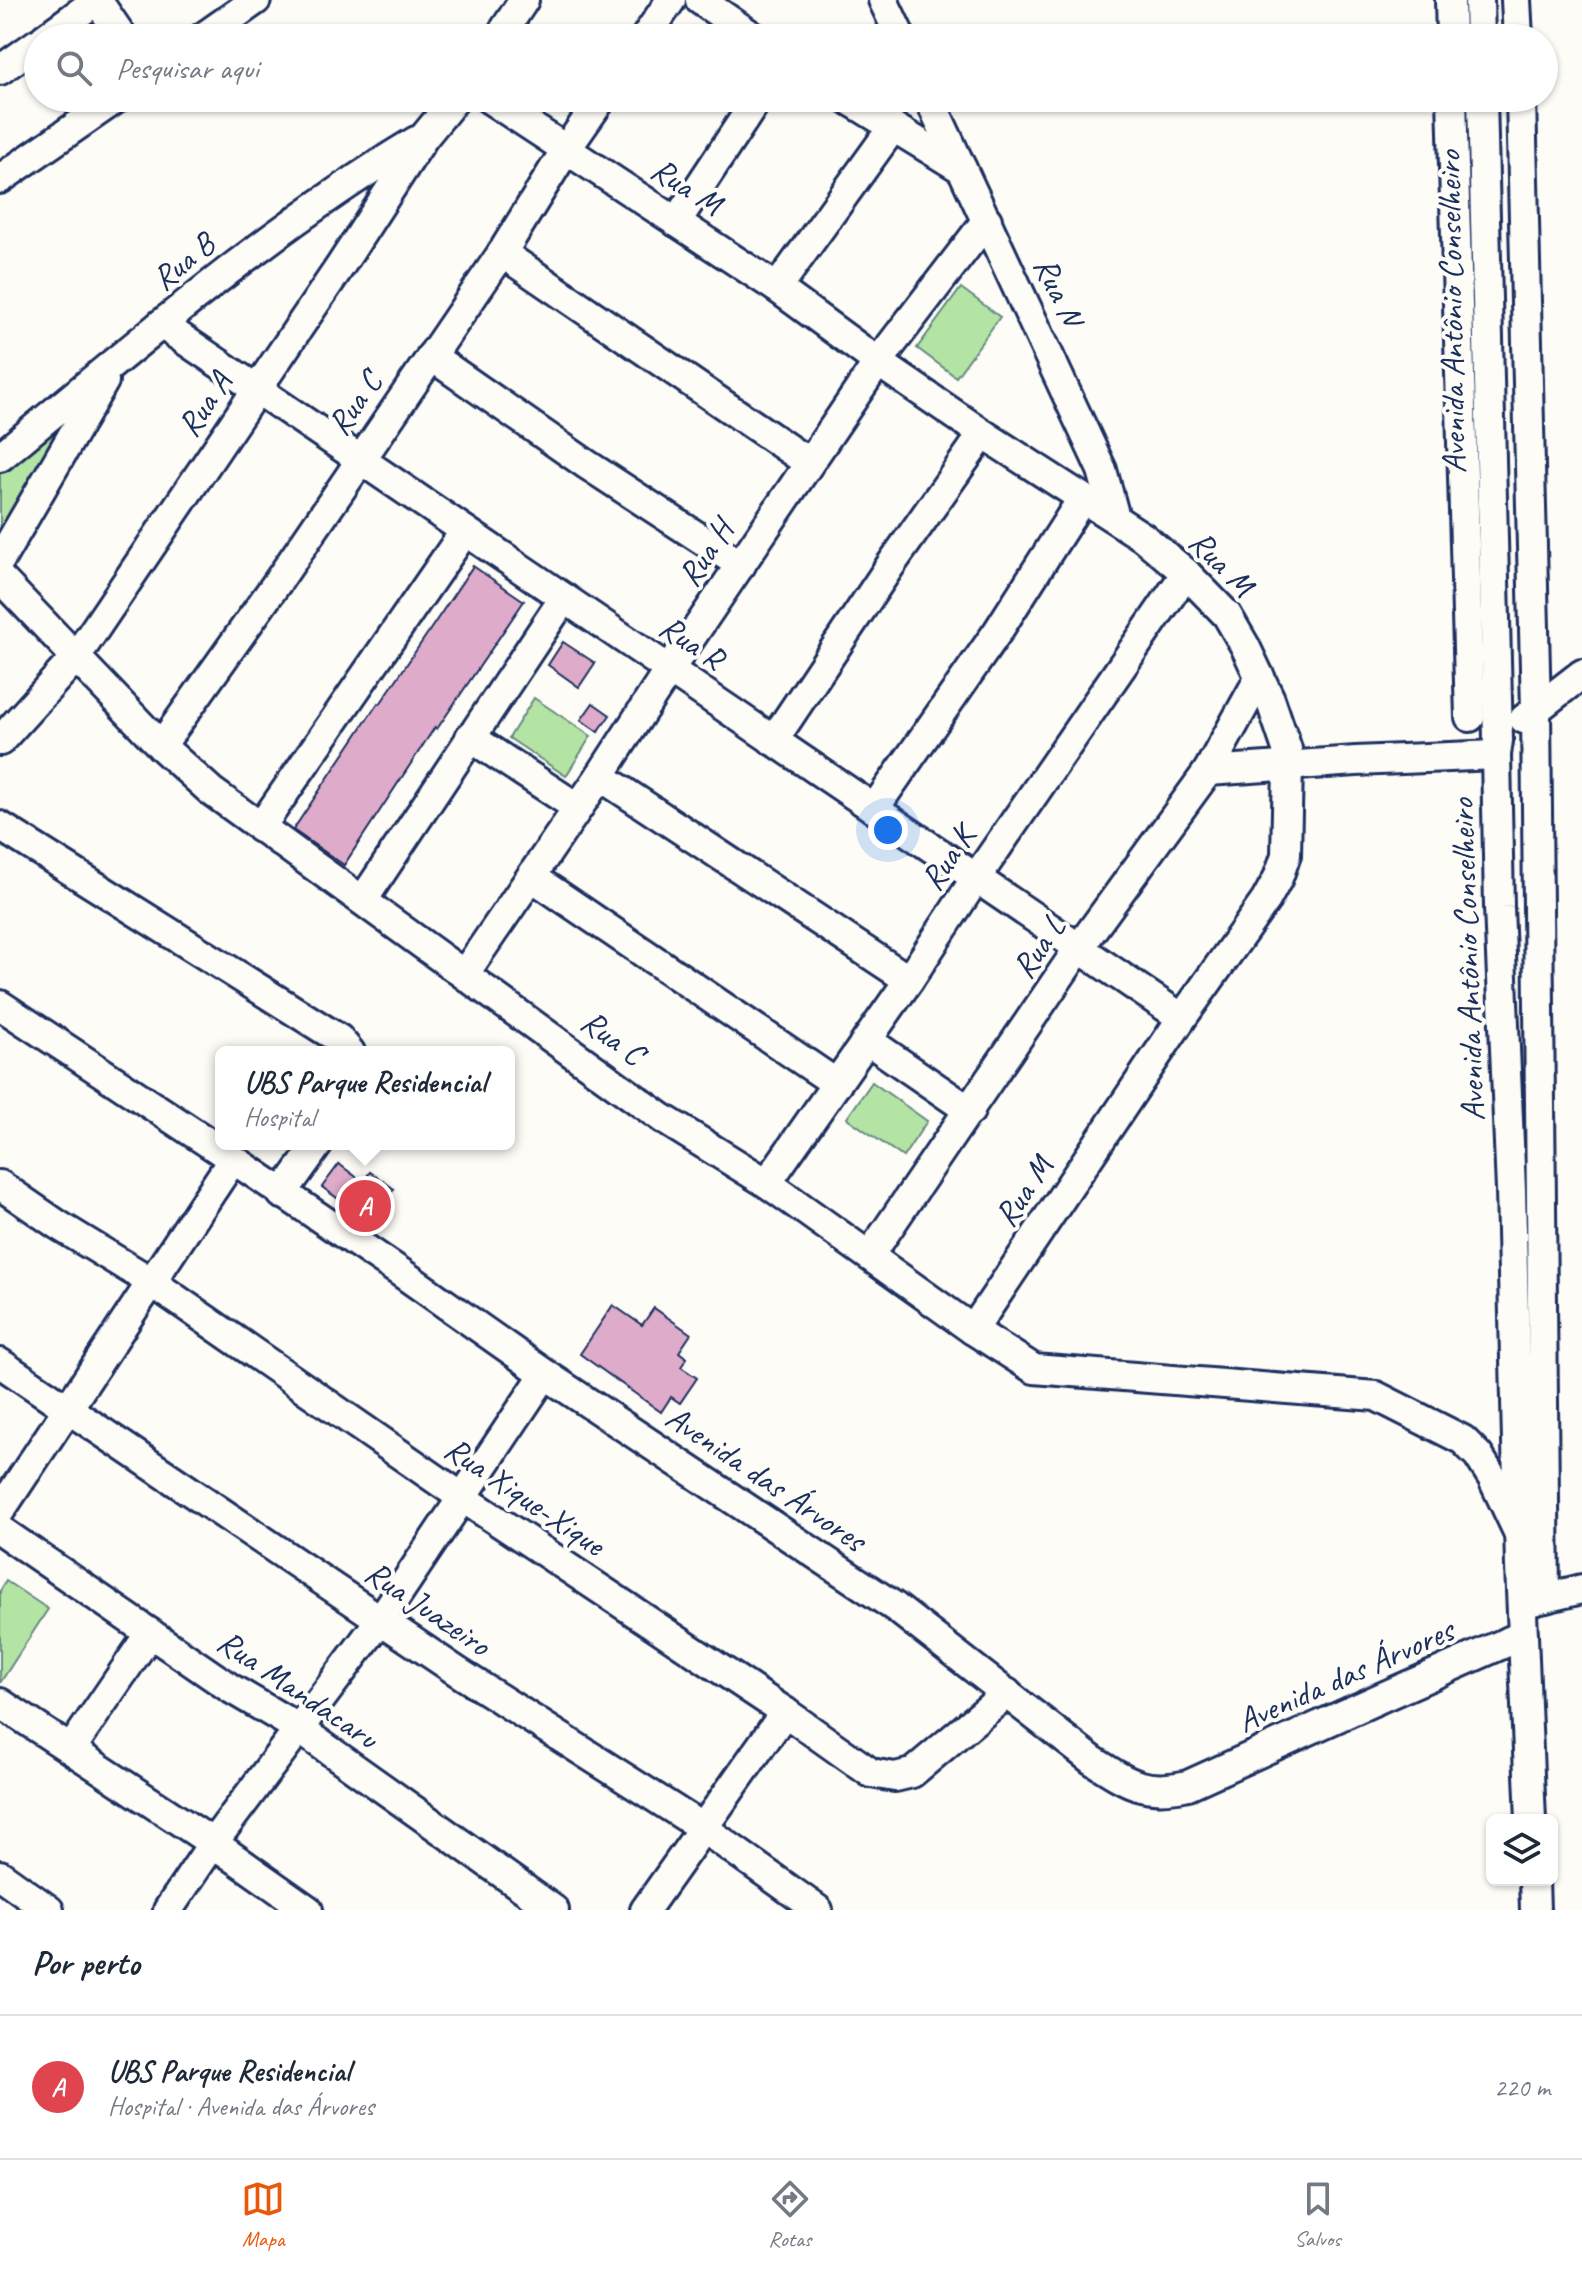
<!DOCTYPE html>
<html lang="pt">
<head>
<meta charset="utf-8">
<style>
	body { margin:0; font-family:Caveat,sans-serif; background:#f2f2f3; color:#1f2937 }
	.controls { position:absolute; right:24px; bottom:24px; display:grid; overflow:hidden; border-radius:12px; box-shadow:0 2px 6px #0004 }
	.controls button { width:72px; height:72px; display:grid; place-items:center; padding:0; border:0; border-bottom:2px solid #e0e1e3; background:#fff; color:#1f2937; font:40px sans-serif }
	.you { position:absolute; left:888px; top:830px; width:28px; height:28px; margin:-20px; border:6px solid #fff; border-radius:50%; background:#1a73e8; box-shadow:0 0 0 12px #1a73e833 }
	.badge { display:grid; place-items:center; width:52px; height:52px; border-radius:50%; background:#ea580c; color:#fff; font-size:26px; font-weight:700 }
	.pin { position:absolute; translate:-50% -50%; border:4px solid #fff; box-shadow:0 2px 8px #0006 }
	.popup { position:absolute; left:215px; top:1046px; width:300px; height:104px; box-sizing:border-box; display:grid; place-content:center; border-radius:12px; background:#fff; filter:drop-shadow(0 2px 6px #0005); font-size:26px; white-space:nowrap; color:#747a83 }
	.popup b { font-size:30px; color:#1f2937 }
	.popup::after { content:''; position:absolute; left:50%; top:100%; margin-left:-16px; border:16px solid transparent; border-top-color:#fff }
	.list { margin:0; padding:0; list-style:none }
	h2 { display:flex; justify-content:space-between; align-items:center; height:104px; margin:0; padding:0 32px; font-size:34px }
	h2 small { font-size:26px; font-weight:400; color:#747a83 }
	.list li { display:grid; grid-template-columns:52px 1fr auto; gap:24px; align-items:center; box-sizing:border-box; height:144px; padding:0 32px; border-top:2px solid #e0e1e3 }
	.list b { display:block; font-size:30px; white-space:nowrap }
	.list p { margin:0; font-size:26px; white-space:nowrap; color:#747a83 }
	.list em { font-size:26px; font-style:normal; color:#747a83 }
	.icon { flex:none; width:44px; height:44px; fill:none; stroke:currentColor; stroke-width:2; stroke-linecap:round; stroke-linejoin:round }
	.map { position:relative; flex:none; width:1582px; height:1910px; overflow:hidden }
	.search { position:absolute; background:#fff; box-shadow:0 2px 6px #0004; left:24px; right:24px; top:24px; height:88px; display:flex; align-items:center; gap:20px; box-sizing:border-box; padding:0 28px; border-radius:44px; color:#747a83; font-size:30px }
	.sheet { height:248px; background:#fff }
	nav { display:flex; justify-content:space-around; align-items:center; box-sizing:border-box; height:112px; border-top:2px solid #e0e1e3; background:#fff; font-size:22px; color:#747a83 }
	nav a { display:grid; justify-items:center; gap:4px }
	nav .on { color:#ea580c }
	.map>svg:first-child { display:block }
</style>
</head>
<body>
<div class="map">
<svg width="1582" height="1910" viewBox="0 0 1582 1910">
	<rect width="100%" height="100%" fill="#fdfcf7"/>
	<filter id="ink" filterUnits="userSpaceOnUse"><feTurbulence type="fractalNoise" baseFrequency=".0125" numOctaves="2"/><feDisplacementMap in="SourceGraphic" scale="16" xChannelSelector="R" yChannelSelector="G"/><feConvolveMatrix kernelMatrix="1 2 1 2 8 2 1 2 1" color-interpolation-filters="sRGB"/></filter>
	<g filter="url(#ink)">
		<g fill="#b3e4a4" stroke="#678a81" stroke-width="2">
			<polygon points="961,288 1000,317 956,377 917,348"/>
			<polygon points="89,400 0,543 0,474"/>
			<polygon points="534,698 591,736 566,776 509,738"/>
			<polygon points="872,1082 927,1121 903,1157 847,1118"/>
			<polygon points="6,1581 48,1609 0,1683 0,1591"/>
		</g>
		<g fill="#deacca" stroke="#1b2f5e" stroke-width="2">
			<polygon points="473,566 524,601 437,729 435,727 344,865 293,830 378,703 380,704"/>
			<polygon points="563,642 595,663 579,687 548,665"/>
			<polygon points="593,703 610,715 598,732 581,720"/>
			<polygon points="339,1164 363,1182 370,1172 394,1189 370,1222 322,1187"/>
			<polygon points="613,1305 642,1325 654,1308 691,1334 679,1352 687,1358 681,1367 697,1378 680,1403 671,1397 661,1412 580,1354"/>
		</g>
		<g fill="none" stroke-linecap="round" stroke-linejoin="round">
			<defs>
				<g id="minor">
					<polyline points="97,0 123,38"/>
					<polyline points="700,0 755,38"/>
					<polyline points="883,0 901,38"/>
					<polyline points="1450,0 1451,38"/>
					<polyline points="1479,0 1480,38"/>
					<polyline points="1516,0 1518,38"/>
					<polyline points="45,38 97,0"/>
					<polyline points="202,38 256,0"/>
					<polyline points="499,38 524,0"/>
					<polyline points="645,38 671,0"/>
					<polyline points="0,70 38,43"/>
					<polyline points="488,98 777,288 878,362 983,434 1143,537 1186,573 1227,615 1245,646 1270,699 1287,749 1288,767 1286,855 1278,878 1266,900 1182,1018 973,1330"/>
					<polyline points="846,98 962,169"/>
					<polyline points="929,98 1102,470 1115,518"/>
					<polyline points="1452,98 1470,717"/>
					<polyline points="1482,98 1498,740 1496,755 1499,907 1511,1190 1520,1567 1531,1820"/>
					<polyline points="1521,98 1536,710 1545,1598"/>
					<polyline points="0,179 117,98"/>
					<polyline points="676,222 758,98"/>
					<polyline points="502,253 809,463"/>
					<polyline points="777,288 893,127"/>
					<polyline points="161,324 1182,1018"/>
					<polyline points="431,356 586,464 741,565"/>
					<path d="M0 457C135 346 266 231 416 141"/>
					<polyline points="0,560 104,381"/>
					<polyline points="0,578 161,746 211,791 662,1118 767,1183 973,1330 1034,1369 1376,1396 1463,1440 1478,1455 1492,1477 1519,1534"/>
					<polyline points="1524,719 1582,674"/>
					<polyline points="470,737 578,808"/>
					<polyline points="0,741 76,657 341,265 424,137 456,98"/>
					<polyline points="773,741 890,566 983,434"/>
					<polyline points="161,746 279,580 502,253 565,151 602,98"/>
					<polyline points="1208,771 1356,761 1496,755"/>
					<polyline points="600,776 909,980"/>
					<polyline points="874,809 998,631 1082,499"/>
					<polyline points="0,826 339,1039 350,1052"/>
					<polyline points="260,828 465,531"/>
					<polyline points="532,877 837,1084"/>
					<polyline points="363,900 564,598"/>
					<polyline points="465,973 600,776 669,670 878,362 987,220"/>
					<path d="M0 1005 233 1159 403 1274 545 1374 895 1607 1092 1760C1128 1783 1144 1795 1188 1785L1378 1699 1523 1635"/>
					<polyline points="867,1040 970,1111"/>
					<polyline points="767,1183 909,980 976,878 1186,573"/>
					<polyline points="0,1185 58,1225 150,1281 463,1498 785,1712 871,1773 895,1777 912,1773 1007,1693"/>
					<polyline points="282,1194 318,1144"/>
					<polyline points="870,1255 1079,948 1208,771 1260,677"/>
					<polyline points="0,1363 458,1672 703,1828 818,1910"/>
					<polyline points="0,1511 233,1159"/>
					<polyline points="0,1530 230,1688 298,1728 554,1910"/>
					<polyline points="1529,1602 1582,1589"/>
					<polyline points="0,1703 213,1843 308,1910"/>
					<polyline points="71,1749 150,1633"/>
					<polyline points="0,1875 49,1910"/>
					<polyline points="1534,1880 1535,1910"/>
					<polyline points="168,1910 213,1843 381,1619 545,1374"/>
					<polyline points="645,1910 785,1712"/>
				</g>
			</defs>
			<use href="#minor" stroke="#1b2f5e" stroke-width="34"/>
			<use href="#minor" stroke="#fdfcf7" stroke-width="28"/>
		</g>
	</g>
	<g text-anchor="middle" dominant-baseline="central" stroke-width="8" stroke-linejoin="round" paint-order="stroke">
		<g font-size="34" fill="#1b2f5e" stroke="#fdfcf7">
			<text transform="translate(687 186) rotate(33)">Rua M</text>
			<text transform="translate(183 261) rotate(-39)">Rua B</text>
			<text transform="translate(1059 291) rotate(65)">Rua N</text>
			<text transform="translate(1451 312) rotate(-91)">Avenida Antônio Conselheiro</text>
			<text transform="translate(354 403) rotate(-55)">Rua C</text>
			<text transform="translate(204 404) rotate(-56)">Rua A</text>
			<text transform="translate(705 553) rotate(-56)">Rua H</text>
			<text transform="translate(1222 563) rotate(46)">Rua M</text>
			<text transform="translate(692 642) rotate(34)">Rua R</text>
			<text transform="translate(947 858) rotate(-56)">Rua K</text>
			<text transform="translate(1038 947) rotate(-56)">Rua L</text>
			<text transform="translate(1467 960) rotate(-92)">Avenida Antônio Conselheiro</text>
			<text transform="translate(613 1037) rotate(36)">Rua C</text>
			<text transform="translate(1023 1191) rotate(-56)">Rua M</text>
			<text transform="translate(766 1478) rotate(34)">Avenida das Árvores</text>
			<text transform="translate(525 1496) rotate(34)">Rua Xique-Xique</text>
			<text transform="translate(428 1608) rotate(34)">Rua Juazeiro</text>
			<text transform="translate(1345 1675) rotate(-24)">Avenida das Árvores</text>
			<text transform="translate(298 1689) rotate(34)">Rua Mandacaru</text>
		</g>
	</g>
</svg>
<div class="controls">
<button><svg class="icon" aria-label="layers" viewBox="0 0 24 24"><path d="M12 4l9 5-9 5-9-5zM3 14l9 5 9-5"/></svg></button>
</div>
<div class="you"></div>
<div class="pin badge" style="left:365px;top:1206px;background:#e0444e">A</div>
<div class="popup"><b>UBS Parque Residencial</b>Hospital</div>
<div class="search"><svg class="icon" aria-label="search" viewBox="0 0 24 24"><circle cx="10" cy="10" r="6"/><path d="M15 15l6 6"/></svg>Pesquisar aqui</div>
</div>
<section class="sheet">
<h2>Por perto<small></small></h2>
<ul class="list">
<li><span class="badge" style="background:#e0444e">A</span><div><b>UBS Parque Residencial</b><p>Hospital · Avenida das Árvores</p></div><em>220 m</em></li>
</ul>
</section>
<nav>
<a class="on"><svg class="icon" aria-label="map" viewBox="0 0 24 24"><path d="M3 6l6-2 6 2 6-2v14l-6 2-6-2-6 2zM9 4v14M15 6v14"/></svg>Mapa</a>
<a><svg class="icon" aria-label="directions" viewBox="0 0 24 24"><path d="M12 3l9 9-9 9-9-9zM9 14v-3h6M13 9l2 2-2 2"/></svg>Rotas</a>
<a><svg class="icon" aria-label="saved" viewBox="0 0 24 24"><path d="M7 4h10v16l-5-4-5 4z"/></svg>Salvos</a>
</nav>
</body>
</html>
